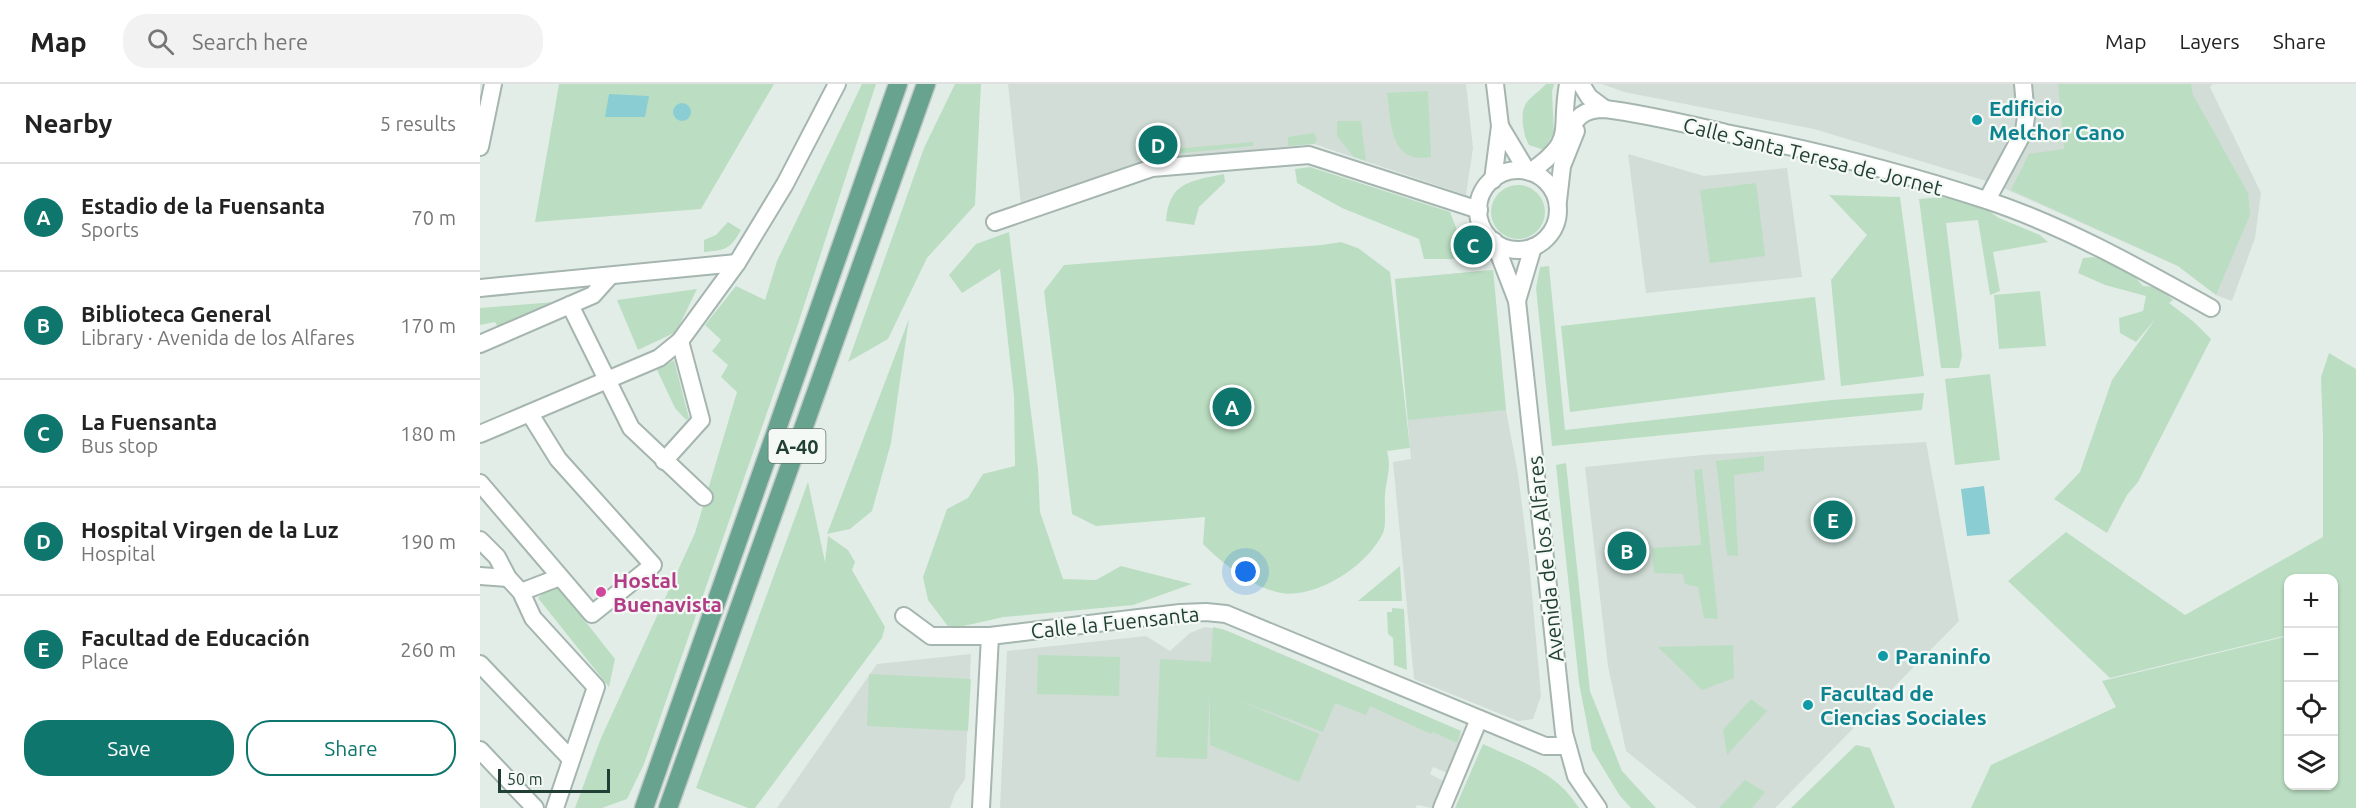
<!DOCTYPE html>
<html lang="en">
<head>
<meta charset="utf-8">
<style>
	body { margin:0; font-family:Ubuntu,sans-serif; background:#f2f2f2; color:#222 }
	.controls { position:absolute; right:18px; bottom:18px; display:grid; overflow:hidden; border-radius:12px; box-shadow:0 2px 4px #0004 }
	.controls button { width:54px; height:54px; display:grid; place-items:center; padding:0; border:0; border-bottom:2px solid #e0e0e0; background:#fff; color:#222; font:30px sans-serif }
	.scale { position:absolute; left:18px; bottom:15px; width:112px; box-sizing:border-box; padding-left:6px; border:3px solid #223f35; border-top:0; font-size:16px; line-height:21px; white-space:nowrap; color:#223f35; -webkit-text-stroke:4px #f4f9f6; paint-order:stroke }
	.you { position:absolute; left:766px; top:488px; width:21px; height:21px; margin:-15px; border:4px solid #fff; border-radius:50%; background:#1a73e8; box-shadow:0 0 0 9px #1a73e833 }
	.badge { display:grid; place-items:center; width:39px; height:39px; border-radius:50%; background:#0f766e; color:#fff; font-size:20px; font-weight:700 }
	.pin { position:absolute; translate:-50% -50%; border:3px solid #fff; box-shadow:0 2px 6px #0006 }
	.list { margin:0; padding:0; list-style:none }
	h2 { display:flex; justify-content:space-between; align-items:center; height:78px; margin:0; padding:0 24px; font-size:26px }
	h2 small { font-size:20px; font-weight:400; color:#767676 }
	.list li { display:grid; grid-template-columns:39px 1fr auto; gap:18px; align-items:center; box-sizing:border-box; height:108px; padding:0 24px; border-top:2px solid #e0e0e0 }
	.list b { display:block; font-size:22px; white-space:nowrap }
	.list p { margin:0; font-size:20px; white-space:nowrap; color:#767676 }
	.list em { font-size:20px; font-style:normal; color:#767676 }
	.actions { display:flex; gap:12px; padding:18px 24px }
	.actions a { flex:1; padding:14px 0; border:2px solid #0f766e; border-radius:24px; text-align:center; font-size:21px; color:#0f766e }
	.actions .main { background:#0f766e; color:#fff }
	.icon { flex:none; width:33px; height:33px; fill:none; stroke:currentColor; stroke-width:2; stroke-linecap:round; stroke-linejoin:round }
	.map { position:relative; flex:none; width:1876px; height:724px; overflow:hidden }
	header { display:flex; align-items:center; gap:36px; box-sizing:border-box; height:84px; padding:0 30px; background:#fff; border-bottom:2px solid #e0e0e0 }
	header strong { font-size:28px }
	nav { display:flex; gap:33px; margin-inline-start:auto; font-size:21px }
	.search { width:420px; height:54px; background:#f2f2f2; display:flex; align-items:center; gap:15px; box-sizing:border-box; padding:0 21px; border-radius:24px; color:#767676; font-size:22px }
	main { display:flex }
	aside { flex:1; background:#fff }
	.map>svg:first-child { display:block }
</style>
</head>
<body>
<header>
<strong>Map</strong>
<div class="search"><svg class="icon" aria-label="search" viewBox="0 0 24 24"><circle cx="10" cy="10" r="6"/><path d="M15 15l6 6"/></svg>Search here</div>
<nav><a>Map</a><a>Layers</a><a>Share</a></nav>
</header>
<main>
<aside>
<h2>Nearby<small>5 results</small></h2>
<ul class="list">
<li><span class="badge">A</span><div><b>Estadio de la Fuensanta</b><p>Sports</p></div><em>70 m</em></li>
<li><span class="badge">B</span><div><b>Biblioteca General</b><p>Library · Avenida de los Alfares</p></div><em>170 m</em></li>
<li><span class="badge">C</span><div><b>La Fuensanta</b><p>Bus stop</p></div><em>180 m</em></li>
<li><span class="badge">D</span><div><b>Hospital Virgen de la Luz</b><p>Hospital</p></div><em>190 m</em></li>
<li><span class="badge">E</span><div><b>Facultad de Educación</b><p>Place</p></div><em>260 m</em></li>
</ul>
<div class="actions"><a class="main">Save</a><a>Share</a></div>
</aside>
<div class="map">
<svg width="1876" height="724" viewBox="0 0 1876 724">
	<rect width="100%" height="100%" fill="#e3ede8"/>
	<g fill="#d1ddd6">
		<polygon points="528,0 986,0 993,64 986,111 834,60 660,77 541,121"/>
		<polygon points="1122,0 1733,0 1730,3 1781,109 1775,154 1752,217 1736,211 1698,182 1510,98 1334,45 1144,8"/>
		<polygon points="1148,70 1224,92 1307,84 1322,193 1166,209"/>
		<polygon points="1013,186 1026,326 1038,390 1049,476 1061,612 1053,635 1038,637 934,595 913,378 931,375 915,195"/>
		<polygon points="1446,358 1479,537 1295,724 1217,724 1146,667 1128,582 1105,383 1222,371"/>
		<polygon points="725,543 745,546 981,647 979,660 967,689 953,683 950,690 964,697 952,724 937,721 936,724 520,724 527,567 666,552 690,567 710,549"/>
		<polygon points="491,570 485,695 475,710 470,724 297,724 397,580"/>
	</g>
	<g fill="#bbdec2">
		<polygon points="79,0 294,0 221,125 55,138"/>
		<polygon points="382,0 396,0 317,243 164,680 147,715 122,724 95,724 121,654 215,449 257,308 241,293 248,281 232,267 241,256 225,241 256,202 285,216 297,177"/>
		<polygon points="475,0 501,0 495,121 447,174 408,255 368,278 444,64"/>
		<path d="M1066 0H1074L1072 8 1074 49 1064 66 1049 61C1045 54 1044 48 1043 41 1040 16 1051 16 1066 0Z"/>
		<polygon points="1578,0 1711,0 1713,11 1768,109 1770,131 1736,211 1698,182 1531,106 1549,70 1584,65"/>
		<path d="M948 7 951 73C909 81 911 36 907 9Z"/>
		<polygon points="857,37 881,37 886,77 874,73 857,52"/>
		<polygon points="834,49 837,55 834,60 808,62 808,53"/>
		<polygon points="772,58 774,60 772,62 683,71 681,68 683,66"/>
		<polygon points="830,83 970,128 979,151 984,175 944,175 939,155 862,124 817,99 815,85"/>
		<path d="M744 90 745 98 719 123 714 141 686 137C689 98 710 97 744 90Z"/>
		<polygon points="1276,99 1285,172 1230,179 1220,106"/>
		<circle cx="1038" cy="128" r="27"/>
		<polygon points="1349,111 1420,113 1444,292 1361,302 1351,196 1387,151"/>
		<polygon points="1462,113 1496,118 1519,134 1560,151 1568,158 1513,168 1520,207 1510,211 1498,136 1466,139 1482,272 1479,284 1461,284 1439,115"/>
		<path d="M248 138 261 146C250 166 245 166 224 168V156L236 151Z"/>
		<polygon points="529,148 558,385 560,428 583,495 616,496 641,482 712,500 653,521 524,533 470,545 448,516 443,493 467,425 488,414 503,390 535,382 534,312 520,185 482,209 469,191 496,160"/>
		<path d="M861 158 878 164 910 188 930 364 907 367C912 385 906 394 905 412 904 423 907 440 903 449 888 481 837 515 801 509 773 504 742 479 723 460L725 433 616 442 592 430 564 207 584 181 842 161Z"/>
		<polygon points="1614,173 1648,185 1663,202 1678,203 1693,216 1689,219 1714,238 1731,255 1658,398 1647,411 1627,449 1574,415 1600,388 1632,296 1676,234 1656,258 1640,249 1639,234 1663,227 1666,212 1625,201 1598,189 1603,174"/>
		<polygon points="1069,182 1085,346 1352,316 1444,309 1442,326 1072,362 1056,204 1060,183"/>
		<polygon points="1013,186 1026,326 928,336 915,195"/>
		<polygon points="217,205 196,248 158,266 137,216"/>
		<polygon points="1560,207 1566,262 1519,265 1514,211"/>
		<polygon points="1335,213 1345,296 1090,328 1081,242"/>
		<polygon points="75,218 19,245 15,238 0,241 0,224"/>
		<polygon points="429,235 411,359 392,427 370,445 347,450"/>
		<polygon points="1849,269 1876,285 1876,724 1491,724 1511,681 1636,623 1622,597 1808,552 1808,702 1854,702 1854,494 1808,494 1808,551 1630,594 1528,497 1586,448 1705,531 1843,453 1843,353 1841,293"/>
		<polygon points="194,276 209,334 206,336 195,324 177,286"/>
		<polygon points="1510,290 1520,376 1475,381 1465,295"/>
		<polygon points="1284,372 1284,387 1254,391 1258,472 1247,471 1236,377"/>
		<polygon points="1086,379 1110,607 1142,687 1176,724 1151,724 1140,712 1112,666 1099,599 1076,381"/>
		<polygon points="1222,385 1238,535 1224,534 1218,503 1205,500 1203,490 1174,489 1172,464 1221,461 1214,386"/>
		<polygon points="328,398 345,478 348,452 368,466 375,478 372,486 405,543 402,554 275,724 268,724 216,704"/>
		<polygon points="920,482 922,517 878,517"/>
		<polygon points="75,499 135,575 129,603 58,514"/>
		<polygon points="912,524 924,525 927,586 914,581 913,554 908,550 907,528 912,528"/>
		<polygon points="733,543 745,546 981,647 977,659 953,648 951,650 890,622 886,631 855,619 843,648 758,616 839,650 819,698 730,661 730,605 727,675 676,673 680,575 731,578"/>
		<polygon points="1253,561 1254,594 1222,606 1178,563"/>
		<polygon points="558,571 640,573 639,612 557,610"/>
		<polygon points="389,590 491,595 488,647 387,642"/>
		<polygon points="1271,615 1287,627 1247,671 1243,646"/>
		<path d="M1003 660C1041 678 1076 687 1099 724H975Z"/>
		<polygon points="1376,661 1390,664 1415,724 1311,724"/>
		<polygon points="1265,696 1285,708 1272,724 1239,724"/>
	</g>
	<g fill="#8acdd3">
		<polygon points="129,10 169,12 165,33 125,33"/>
		<circle cx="202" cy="28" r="9"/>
		<polygon points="1504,402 1510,450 1487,452 1481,405"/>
	</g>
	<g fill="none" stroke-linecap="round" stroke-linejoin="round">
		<defs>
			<g id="minor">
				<polyline points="1101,0 1109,13 1125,25"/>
				<polyline points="1020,42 1047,87"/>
				<path d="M1083 56C1096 36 1099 25 1125 25 1166 30 1206 40 1246 49 1333 66 1421 88 1506 116 1585 142 1659 184 1731 224"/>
				<polyline points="0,63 13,0"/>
				<circle cx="1038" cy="126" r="40"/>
				<path d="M1050 88C1097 55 1079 49 1088 0"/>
				<polyline points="1013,96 1020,42 1015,0"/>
				<polyline points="1507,116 1544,47 1546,33 1543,0"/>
				<polyline points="1078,117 1082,82 1096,47"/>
				<polyline points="515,138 672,84 829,71 999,126"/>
				<polyline points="1014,157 1037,217 1084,649 1096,692 1118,724"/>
				<polyline points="0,204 257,179"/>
				<polyline points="1037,217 1053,163"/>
				<polyline points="90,221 151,344 224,413"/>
				<polyline points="0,260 113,211 130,192"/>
				<polyline points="0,350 179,274 200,257 257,179 305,100 357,0"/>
				<polyline points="184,377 221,336 200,257"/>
				<polyline points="0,399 112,530 173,481 78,375 50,330"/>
				<polyline points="0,456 17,473 28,494 41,508 53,534 116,603 75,724"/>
				<polyline points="0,492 28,494"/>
				<polyline points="41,508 80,493"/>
				<polyline points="424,532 451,552 510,552"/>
				<polyline points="0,580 91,675"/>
				<polyline points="0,666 55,724"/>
				<polyline points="501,724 510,552 700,529 726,528 746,530 1065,662 1086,662"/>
				<polyline points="962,724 999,635"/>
			</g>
			<g id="major">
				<polyline points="164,724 418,0"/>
				<polyline points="188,724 446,0"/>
			</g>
		</defs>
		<use href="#minor" stroke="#a5b5af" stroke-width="20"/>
		<use href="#major" stroke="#c1c9c6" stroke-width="21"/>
		<use href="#minor" stroke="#fff" stroke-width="16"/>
		<use href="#major" stroke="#67a38f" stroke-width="18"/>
	</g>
	<g fill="#0f9aa8" stroke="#f4f9f6" stroke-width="2">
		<circle cx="1497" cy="36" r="6"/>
		<circle cx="1403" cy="572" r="6"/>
		<circle cx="1328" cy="621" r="6"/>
	</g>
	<circle fill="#d1479c" stroke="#f4f9f6" stroke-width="2" cx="121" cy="508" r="6"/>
	<g text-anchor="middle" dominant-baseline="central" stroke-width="4.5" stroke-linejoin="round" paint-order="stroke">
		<rect fill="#f4f9f6" stroke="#61776f" stroke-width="1.5" x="288.5" y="345" width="57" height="34" rx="4.5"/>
		<g font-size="20" font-weight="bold" fill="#223f35">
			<text x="317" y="362">A-40</text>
		</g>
		<g font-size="21" font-weight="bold" fill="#0d838f" stroke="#f4f9f6" text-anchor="start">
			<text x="1509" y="24">Edificio<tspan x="1509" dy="24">Melchor Cano</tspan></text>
			<text x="1415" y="572">Paraninfo</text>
			<text x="1340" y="609">Facultad de<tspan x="1340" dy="24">Ciencias Sociales</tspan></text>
		</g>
		<g font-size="21" fill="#223f35" stroke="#f4f9f6">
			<text transform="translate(1333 72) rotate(14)">Calle Santa Teresa de Jornet</text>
			<text transform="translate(1065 475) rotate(-96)">Avenida de los Alfares</text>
			<text transform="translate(635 538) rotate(-6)">Calle la Fuensanta</text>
		</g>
		<g font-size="21" font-weight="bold" fill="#b23c85" stroke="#f4f9f6" text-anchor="start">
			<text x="133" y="496">Hostal<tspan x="133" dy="24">Buenavista</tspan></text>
		</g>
	</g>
</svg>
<div class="controls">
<button>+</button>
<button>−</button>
<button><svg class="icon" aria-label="locate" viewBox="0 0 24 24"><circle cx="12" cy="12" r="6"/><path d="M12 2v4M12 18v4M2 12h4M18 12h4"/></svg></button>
<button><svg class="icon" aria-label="layers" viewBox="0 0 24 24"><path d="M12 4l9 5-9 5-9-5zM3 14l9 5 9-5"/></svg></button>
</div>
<div class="scale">50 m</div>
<div class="you"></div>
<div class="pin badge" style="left:752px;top:323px">A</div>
<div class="pin badge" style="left:1147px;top:467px">B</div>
<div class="pin badge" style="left:993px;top:161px">C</div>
<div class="pin badge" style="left:678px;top:61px">D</div>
<div class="pin badge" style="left:1353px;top:436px">E</div>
</div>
</main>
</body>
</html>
